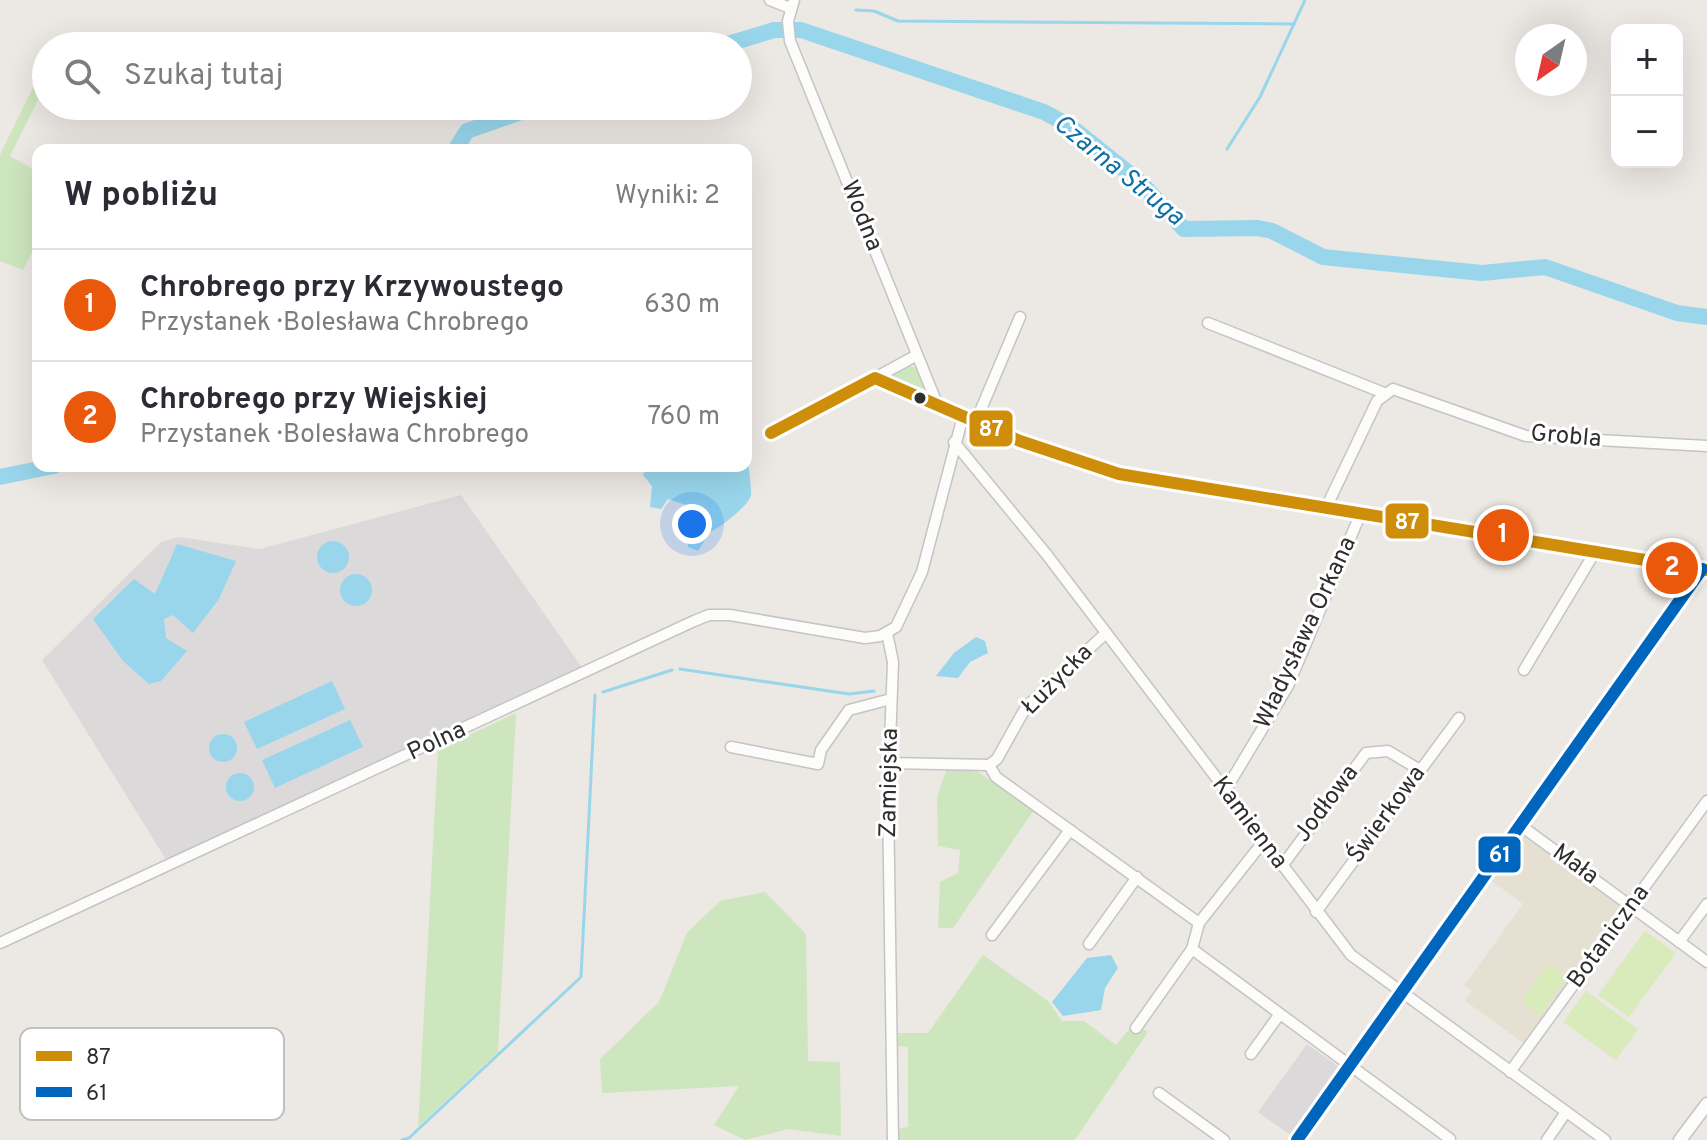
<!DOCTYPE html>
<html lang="pl">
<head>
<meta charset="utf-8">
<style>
	body { margin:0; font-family:Overpass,sans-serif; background:#f2f2f3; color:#2b2b33 }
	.controls { position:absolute; right:24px; top:24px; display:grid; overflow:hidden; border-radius:16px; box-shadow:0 8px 32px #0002 }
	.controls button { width:72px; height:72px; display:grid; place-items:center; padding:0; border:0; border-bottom:2px solid #e1e1e2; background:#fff; color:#2b2b33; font:40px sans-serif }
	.compass { position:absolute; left:1515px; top:24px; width:72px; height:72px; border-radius:50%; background:#fff; box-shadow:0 8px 32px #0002; rotate:214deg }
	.you { position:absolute; left:692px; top:524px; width:28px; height:28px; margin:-20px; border:6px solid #fff; border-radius:50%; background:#1a73e8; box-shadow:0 0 0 12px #1a73e833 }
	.badge { display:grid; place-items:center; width:52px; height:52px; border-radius:50%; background:#ea580c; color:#fff; font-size:26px; font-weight:700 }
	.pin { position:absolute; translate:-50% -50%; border:4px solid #fff; box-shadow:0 2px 8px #0006 }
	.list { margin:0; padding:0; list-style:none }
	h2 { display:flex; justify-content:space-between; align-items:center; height:104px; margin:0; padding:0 32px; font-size:34px }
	h2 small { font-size:26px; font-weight:400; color:#7c7c81 }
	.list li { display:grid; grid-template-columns:52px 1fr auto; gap:24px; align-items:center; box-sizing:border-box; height:112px; padding:0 32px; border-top:2px solid #e1e1e2 }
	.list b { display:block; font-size:30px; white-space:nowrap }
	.list p { margin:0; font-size:26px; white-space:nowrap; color:#7c7c81 }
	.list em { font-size:26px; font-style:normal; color:#7c7c81 }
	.icon { flex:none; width:44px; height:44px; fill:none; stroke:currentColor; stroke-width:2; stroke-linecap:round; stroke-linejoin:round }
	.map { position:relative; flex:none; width:1707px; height:1140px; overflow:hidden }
	.search { position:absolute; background:#fff; box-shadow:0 8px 32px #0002; left:32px; top:32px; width:720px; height:88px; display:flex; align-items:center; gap:20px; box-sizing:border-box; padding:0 28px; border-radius:44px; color:#7c7c81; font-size:30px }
	.panel { position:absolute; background:#fff; box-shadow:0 8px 32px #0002; left:32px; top:144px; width:720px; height:328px; border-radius:16px }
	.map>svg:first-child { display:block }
</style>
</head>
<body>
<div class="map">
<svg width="1707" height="1140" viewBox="0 0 1707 1140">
	<rect width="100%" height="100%" fill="#ece8e4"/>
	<g fill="#dcd9db">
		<polygon points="461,495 583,669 167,861 42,660 161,542 179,537 260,549"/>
		<polygon points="1307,1044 1339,1067 1292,1136 1258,1112"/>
	</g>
	<polygon fill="#e6e0d3" points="1524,830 1625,904 1525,1044 1465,1001 1472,991 1464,986 1523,904 1489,879"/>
	<g fill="#cee6be">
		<polygon points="43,67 46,84 10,156 38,172 38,241 23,270 0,261 0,155"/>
		<polygon points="908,365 919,369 925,386 923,389 894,381 894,372"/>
		<polygon points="516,713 498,1052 418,1127 438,750"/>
		<polygon points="947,768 978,772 1034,810 953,928 938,928 940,882 958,873 960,850 938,846 937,797"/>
		<polygon points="765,892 806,934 808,1061 840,1062 841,1136 788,1129 745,1140 714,1125 739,1086 602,1093 600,1059 659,1002 687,933 720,901"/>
		<polygon points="983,955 1048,1001 1062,1021 1084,1021 1116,1045 1134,1023 1148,1032 1075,1140 896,1140 898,1129 908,1127 908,1047 897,1046 896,1033 928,1033"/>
	</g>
	<g fill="#d9eabb">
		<polygon points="1645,931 1676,953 1629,1017 1598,995"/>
		<polygon points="1548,964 1567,977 1540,1016 1521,1002"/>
		<polygon points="1586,991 1638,1029 1616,1060 1563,1022"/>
	</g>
	<g fill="#99d6ec">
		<path d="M746 453C748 457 752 492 751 495 750 505 718 529 710 532L698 551 688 547 686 505 668 499 661 509 650 507 652 486 643 475 647 466H746Z"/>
		<circle cx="333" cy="557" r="16"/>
		<polygon points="177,544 236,561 219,599 193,633 173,615 164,619 166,638 187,651 161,681 149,684 123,661 93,619 134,579 155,594"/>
		<circle cx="356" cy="590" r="16"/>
		<polygon points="976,637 985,641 988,653 970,662 958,678 936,676 954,653"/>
		<polygon points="332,681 345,709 257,749 244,722"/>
		<polygon points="350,720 363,747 275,788 262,760"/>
		<circle cx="223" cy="748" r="14"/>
		<circle cx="240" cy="787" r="14"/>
		<polygon points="1111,955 1118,968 1105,988 1101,1010 1063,1016 1052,1002 1087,958"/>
	</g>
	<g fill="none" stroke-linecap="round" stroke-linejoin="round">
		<g stroke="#99d6ec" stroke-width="3">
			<polyline points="856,10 874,11 898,21 1294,24"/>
			<polyline points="1227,149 1260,97 1305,0"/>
			<polyline points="680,669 849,694 874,691"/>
			<polyline points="603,692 672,670"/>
			<polyline points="402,1140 409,1138 581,977 595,695"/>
		</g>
		<g stroke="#99d6ec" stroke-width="16">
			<polyline points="721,46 774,30 801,30 1044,112 1070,126 1140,182 1184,229 1258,228 1272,231 1323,257 1482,273 1545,267 1677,313 1707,317"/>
			<polyline points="455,150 467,131 538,106"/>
			<polyline points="0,477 54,466"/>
		</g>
		<defs>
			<g id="minor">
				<polyline points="770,0 790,8"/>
				<polyline points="794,0 788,21 790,41 938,406"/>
				<polyline points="1208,323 1384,393"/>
				<polyline points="875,378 917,355"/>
				<polyline points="976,421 1020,317"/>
				<polyline points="771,433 875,378 1020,441 1119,474 1707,570"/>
				<polyline points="954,442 1047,555 1351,955 1605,1140"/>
				<polyline points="1325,510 1377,401 1393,389 1526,436 1707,446"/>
				<polyline points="887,633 893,662 888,796 893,1140"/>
				<polyline points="1524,670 1595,552"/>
				<polyline points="731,747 818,764 821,750 849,710 891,699"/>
				<polyline points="889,763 989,765 997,759 1026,707 1106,633"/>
				<polyline points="989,765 996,777 1199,923"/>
				<polyline points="1225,791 1288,686 1360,515"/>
				<polyline points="1520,825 1707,962"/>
				<polyline points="1263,842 1199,923 1192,949 1450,1139"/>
				<polyline points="1282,866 1366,753 1388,751 1420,770"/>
				<polyline points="1316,912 1459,718"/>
				<polyline points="992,935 1070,830"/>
				<polyline points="1679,942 1707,904"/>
				<polyline points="0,943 694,621 709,615 730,615 865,638 880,636 896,627 922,572 963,416"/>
				<polyline points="1089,944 1137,877"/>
				<polyline points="1136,1028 1192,949"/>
				<polyline points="1251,1054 1279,1015"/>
				<polyline points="1510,1072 1707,801"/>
				<polyline points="1159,1093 1224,1140"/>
				<polyline points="1297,1140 1702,569"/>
				<polyline points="1547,1140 1566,1112"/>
			</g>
			<polyline id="tertiary" points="1680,1140 1707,1104"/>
		</defs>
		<use href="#minor" stroke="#c5c4c5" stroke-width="13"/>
		<use href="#tertiary" stroke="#c5c4c5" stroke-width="15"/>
		<use href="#minor" stroke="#fcfcfb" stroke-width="10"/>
		<use href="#tertiary" stroke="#fcfcfb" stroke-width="12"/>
		<defs>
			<polyline id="bus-1" points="771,433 875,378 1020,441 1119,474 1707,570"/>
			<polyline id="bus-2" points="1297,1140 1702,569"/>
		</defs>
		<use href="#bus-1" stroke="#fff" stroke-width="18"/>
		<use href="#bus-2" stroke="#fff" stroke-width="18"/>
		<use href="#bus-1" stroke="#cf8e09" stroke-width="12"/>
		<use href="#bus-2" stroke="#0065bd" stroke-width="12"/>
	</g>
	<circle fill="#2e2e2e" stroke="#fff" stroke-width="3" cx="920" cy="398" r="7"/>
	<g text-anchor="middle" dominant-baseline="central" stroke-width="6" stroke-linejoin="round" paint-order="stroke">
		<g font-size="24" fill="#2e2e2e" stroke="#fff">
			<text transform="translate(861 216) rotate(68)">Wodna</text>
			<text transform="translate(1566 437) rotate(5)">Grobla</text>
			<text transform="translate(1306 633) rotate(-65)">Władysława Orkana</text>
			<text transform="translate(1058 680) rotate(-45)">Łużycka</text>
			<text transform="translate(437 742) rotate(-25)">Polna</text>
			<text transform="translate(890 783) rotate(-89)">Zamiejska</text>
			<text transform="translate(1327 804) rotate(-53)">Jodłowa</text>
			<text transform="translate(1387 815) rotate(-54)">Świerkowa</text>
			<text transform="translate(1249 823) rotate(53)">Kamienna</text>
			<text transform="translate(1575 865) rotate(36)">Mała</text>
			<text transform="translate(1609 937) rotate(-54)">Botaniczna</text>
		</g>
		<g font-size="26" font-style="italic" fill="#0d6fa3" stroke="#fff">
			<text transform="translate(1118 171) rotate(39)">Czarna Struga</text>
		</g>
	</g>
	<rect x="20" y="1028" width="264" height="92" rx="12" fill="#fff" stroke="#c0c0c0" stroke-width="2"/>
	<rect x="36" y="1051" width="36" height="10" fill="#cf8e09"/>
	<rect x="36" y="1087" width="36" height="10" fill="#0065bd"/>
	<g font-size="22" fill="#2e2e2e">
		<text x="86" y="1064">87</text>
		<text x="86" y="1100">61</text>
	</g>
	<g stroke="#fff" stroke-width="3">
		<rect x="968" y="409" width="46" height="39" rx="8" fill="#cf8e09"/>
		<rect x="1384" y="502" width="46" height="38" rx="8" fill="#cf8e09"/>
		<rect x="1477" y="835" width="45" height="39" rx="8" fill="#0065bd"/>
	</g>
	<g font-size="22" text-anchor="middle" font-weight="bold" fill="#fff">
		<text x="991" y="436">87</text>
		<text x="1407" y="529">87</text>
		<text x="1500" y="862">61</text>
	</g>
</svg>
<div class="controls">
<button>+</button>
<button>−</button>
</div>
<svg class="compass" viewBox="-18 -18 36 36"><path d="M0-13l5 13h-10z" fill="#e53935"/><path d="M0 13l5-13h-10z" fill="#7c7c81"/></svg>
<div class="you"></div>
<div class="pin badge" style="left:1503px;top:535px">1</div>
<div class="pin badge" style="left:1672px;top:568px">2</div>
<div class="search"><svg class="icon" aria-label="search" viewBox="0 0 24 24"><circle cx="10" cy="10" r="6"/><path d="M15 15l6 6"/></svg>Szukaj tutaj</div>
<section class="panel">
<h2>W pobliżu<small>Wyniki: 2</small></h2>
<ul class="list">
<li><span class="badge">1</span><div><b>Chrobrego przy Krzywoustego</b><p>Przystanek · Bolesława Chrobrego</p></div><em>630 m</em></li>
<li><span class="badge">2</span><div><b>Chrobrego przy Wiejskiej</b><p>Przystanek · Bolesława Chrobrego</p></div><em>760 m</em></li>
</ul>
</section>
</div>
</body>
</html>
